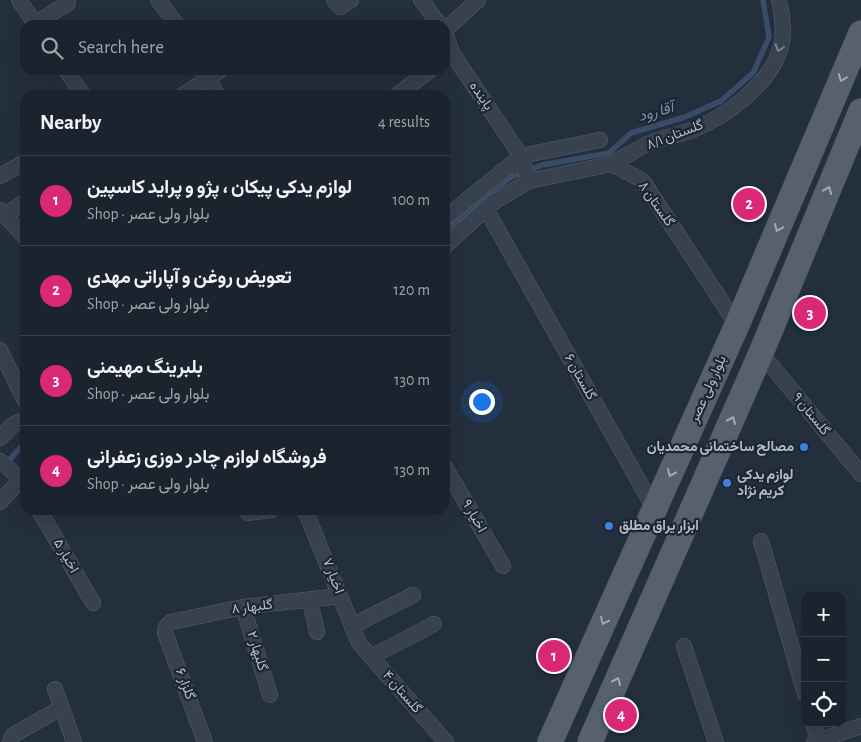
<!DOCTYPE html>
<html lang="en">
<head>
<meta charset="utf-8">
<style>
	body { margin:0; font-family:"Alegreya Sans",Vazirmatn,sans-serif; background:#282f3a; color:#f1f3f6 }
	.controls { position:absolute; right:15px; bottom:15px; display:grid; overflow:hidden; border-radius:10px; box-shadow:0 5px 20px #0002 }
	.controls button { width:45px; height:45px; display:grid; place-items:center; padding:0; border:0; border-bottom:1px solid #39404a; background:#1b232e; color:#f1f3f6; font:25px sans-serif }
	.you { position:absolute; left:481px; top:401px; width:18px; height:18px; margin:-12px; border:4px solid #fff; border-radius:50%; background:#1a73e8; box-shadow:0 0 0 8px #1a73e833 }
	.badge { display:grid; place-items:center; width:32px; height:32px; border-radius:50%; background:#db2777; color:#fff; font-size:16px; font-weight:700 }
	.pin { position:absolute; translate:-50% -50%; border:2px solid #fff; box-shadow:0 1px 5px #0006 }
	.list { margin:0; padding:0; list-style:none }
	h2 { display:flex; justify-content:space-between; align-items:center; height:65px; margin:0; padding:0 20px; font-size:21px }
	h2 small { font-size:16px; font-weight:400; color:#a0a4aa }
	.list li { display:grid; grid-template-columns:32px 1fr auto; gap:15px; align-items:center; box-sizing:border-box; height:90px; padding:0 20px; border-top:1px solid #39404a }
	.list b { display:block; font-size:19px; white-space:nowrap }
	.list p { margin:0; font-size:16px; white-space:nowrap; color:#a0a4aa }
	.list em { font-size:16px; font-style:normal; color:#a0a4aa }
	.icon { flex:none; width:28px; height:28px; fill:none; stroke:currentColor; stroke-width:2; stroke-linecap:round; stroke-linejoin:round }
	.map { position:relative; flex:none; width:861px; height:742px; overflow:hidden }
	.search { position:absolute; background:#1b232e; box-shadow:0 5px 20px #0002; left:20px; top:20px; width:430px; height:55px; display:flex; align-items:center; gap:12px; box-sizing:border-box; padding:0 18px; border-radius:15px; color:#a0a4aa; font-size:19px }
	.panel { position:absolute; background:#1b232e; box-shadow:0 5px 20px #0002; left:20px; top:90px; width:430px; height:425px; border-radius:15px }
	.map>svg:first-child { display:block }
</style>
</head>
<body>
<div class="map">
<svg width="861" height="742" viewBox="0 0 861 742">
	<rect width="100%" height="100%" fill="#242f3e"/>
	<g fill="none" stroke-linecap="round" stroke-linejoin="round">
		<g stroke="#394c67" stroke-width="5.5">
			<polyline points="445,230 511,177 542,165 609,153 631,133 685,117 721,101 753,73 769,37 763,0"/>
			<polyline points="5,465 25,442"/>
		</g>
		<defs>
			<g id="minor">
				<polyline points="19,0 36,25"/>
				<polyline points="158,0 177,25"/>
				<polyline points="334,0 340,7 351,0"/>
				<polyline points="421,0 440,25"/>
				<polyline points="35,24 68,3"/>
				<polyline points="445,30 478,0"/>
				<polyline points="445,33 452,53 521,156 529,181"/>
				<polyline points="66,70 83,95"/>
				<polyline points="203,71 218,95"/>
				<polyline points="183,95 221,70"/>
				<polyline points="397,95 430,70"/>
				<path d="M611 164C625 157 638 148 652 142 665 137 679 135 692 130 726 117 772 83 781 46 785 32 782 14 779 0"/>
				<polyline points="0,176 25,162"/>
				<polyline points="486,209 655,510"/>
				<polyline points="0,210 25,237"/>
				<polyline points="5,215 25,202"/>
				<polyline points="445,218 521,156 600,140"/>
				<polyline points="445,246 492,203 529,181 611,164 642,180 737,325"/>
				<polyline points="0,350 25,401"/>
				<polyline points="761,353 861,474"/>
				<polyline points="0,438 13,425 25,419"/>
				<polyline points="0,461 21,479 25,485"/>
				<polyline points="445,467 503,566"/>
				<polyline points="0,502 25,475"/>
				<polyline points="39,510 93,603"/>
				<polyline points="305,510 359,643 446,742"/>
				<polyline points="248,513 271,510"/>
				<polyline points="761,541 805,694"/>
				<polyline points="310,601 317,632"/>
				<polyline points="243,607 270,695"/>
				<polyline points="352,626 413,595"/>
				<polyline points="684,646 716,742"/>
				<polyline points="371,657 434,624"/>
				<polyline points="55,689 74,742"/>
				<polyline points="813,723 818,740"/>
				<polyline points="10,742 13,735 61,708"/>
				<polyline points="205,742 165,633 166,627 171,622 243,607 340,596"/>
				<polyline points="814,742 861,726"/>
			</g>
			<g id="primary">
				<polyline points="550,742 737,325 861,33"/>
				<polyline points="590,742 761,353 861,111"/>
			</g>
		</defs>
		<use href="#minor" stroke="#565f6c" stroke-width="16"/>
		<use href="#primary" stroke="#414a57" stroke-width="26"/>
		<use href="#minor" stroke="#38414e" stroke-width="15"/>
		<use href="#primary" stroke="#56606e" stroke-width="25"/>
	</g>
	<defs><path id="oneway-chevron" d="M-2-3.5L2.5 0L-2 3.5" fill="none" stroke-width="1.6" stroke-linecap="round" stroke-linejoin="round" transform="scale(1.25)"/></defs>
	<use stroke="#7c8592" href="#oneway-chevron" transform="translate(779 48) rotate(108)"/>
	<g stroke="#a1aab7">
		<use href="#oneway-chevron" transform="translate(842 78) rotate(113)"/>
		<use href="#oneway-chevron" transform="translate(828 190) rotate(-68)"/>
		<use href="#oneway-chevron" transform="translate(778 228) rotate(113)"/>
		<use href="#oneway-chevron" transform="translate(732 420) rotate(-66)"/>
		<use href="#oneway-chevron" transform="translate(671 473) rotate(114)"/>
		<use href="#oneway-chevron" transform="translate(604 621) rotate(115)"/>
		<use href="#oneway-chevron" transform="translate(617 681) rotate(-66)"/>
	</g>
	<g fill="#3f7fe0" stroke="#1d2633" stroke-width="2">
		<circle cx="804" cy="447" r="5"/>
		<circle cx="727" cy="483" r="5"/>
		<circle cx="609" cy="526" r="5"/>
	</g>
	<g text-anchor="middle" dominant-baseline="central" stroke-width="4.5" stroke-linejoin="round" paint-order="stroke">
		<g font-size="14" fill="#b4bcc9" stroke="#1d2633">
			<text transform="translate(481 96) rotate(56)">پاینده</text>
			<text transform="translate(675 135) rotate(-21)">گلستان ۸/۱</text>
			<text transform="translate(656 204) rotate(55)">گلستان ۸</text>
			<text transform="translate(580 377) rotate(61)">گلستان ۶</text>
			<text transform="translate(708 389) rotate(-66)">بلوار ولی عصر</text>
			<text transform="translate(811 414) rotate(51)">گلستان ۹</text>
			<text transform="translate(474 516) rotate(60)">اخیار ۹</text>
			<text transform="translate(66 556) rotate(60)">اخیار ۵</text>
			<text transform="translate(333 576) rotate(69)">اخیار ۷</text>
			<text transform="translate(252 607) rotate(-7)">گلبهار ۸</text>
			<text transform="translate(257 651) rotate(73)">گلبهار ۲</text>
			<text transform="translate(185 684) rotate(69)">گلزار ۶</text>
			<text transform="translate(402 692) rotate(49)">گلستان ۴</text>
		</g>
		<g font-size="14" font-weight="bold" fill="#b4bcc9" stroke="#1d2633" text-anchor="start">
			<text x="794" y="447" text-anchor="end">مصالح ساختمانی محمدیان</text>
			<text x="737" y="475">لوازم یدکی<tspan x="737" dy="16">کریم نژاد</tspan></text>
			<text x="619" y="526">ابزار یراق مطلق</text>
		</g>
		<g font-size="15" font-style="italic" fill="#7c92b1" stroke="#1d2633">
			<text transform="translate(656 112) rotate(-16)">آقا رود</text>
		</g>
	</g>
</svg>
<div class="controls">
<button>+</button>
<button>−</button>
<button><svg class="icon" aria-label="locate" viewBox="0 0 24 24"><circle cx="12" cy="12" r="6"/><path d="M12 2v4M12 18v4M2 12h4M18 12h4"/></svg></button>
</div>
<div class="you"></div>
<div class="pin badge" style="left:554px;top:656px">1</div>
<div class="pin badge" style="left:749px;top:204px">2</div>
<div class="pin badge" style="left:810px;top:313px">3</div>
<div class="pin badge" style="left:621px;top:715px">4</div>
<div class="search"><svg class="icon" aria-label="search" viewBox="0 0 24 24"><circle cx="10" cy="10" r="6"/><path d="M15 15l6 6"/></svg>Search here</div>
<section class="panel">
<h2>Nearby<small>4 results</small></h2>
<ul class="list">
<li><span class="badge">1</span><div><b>لوازم یدکی پیکان ، پژو و پراید کاسپین</b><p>Shop · بلوار ولی عصر</p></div><em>100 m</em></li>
<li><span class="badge">2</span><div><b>تعویض روغن و آپاراتی مهدی</b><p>Shop · بلوار ولی عصر</p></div><em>120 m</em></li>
<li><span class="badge">3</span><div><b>بلبرینگ مهیمنی</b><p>Shop · بلوار ولی عصر</p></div><em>130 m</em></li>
<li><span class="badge">4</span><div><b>فروشگاه لوازم چادر دوزی زعفرانی</b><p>Shop · بلوار ولی عصر</p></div><em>130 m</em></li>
</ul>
</section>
</div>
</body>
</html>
